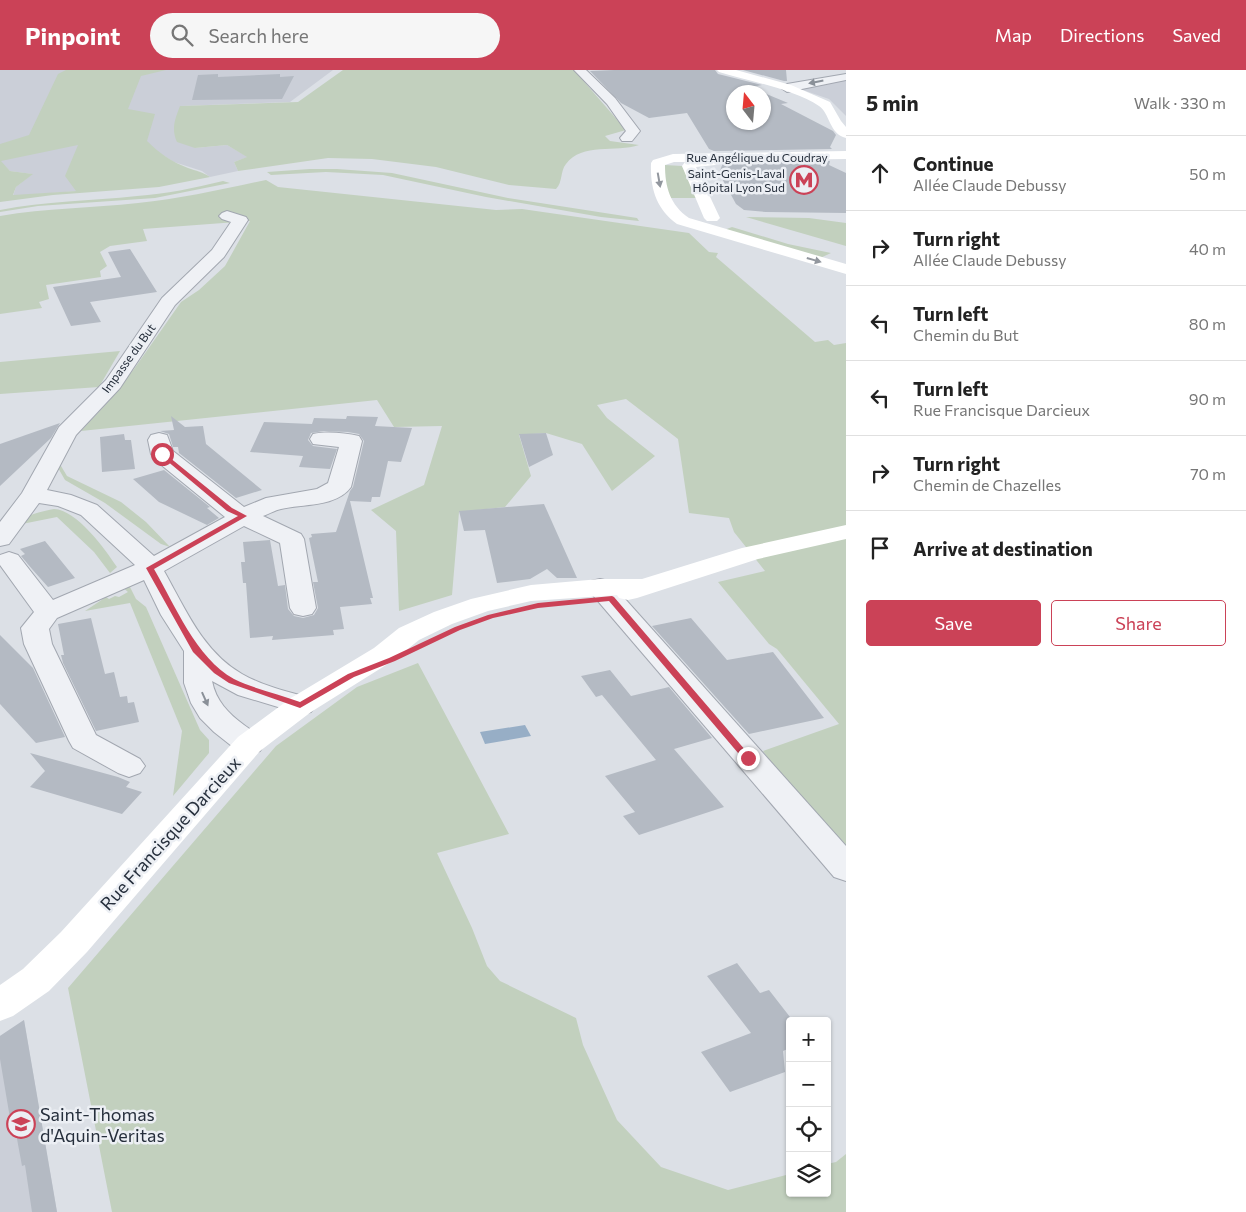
<!DOCTYPE html>
<html lang="en">
<head>
<meta charset="utf-8">
<style>
	body { margin:0; font-family:Commissioner,sans-serif; background:#f6f6f6; color:#222 }
	.controls { position:absolute; right:15px; bottom:15px; display:grid; overflow:hidden; border-radius:5px; box-shadow:0 1px 4px #0004 }
	.controls button { width:45px; height:45px; display:grid; place-items:center; padding:0; border:0; border-bottom:1px solid #e0e0e0; background:#fff; color:#222; font:25px sans-serif }
	.compass { position:absolute; left:726px; top:15px; width:45px; height:45px; border-radius:50%; background:#fff; box-shadow:0 1px 4px #0004; rotate:344deg }
	.stop { position:absolute; width:15px; height:15px; margin:-11px; border:4px solid #cb4257; border-radius:50%; background:#fff }
	.stop.end { background:#cb4257; border-color:#fff; box-shadow:0 1px 5px #0008 }
	.list { margin:0; padding:0; list-style:none }
	h2 { display:flex; justify-content:space-between; align-items:center; height:65px; margin:0; padding:0 20px; font-size:21px }
	h2 small { font-size:16px; font-weight:400; color:#767676 }
	.list li { display:grid; grid-template-columns:32px 1fr auto; gap:15px; align-items:center; box-sizing:border-box; height:75px; padding:0 20px; border-top:1px solid #e0e0e0 }
	.list b { display:block; font-size:19px; white-space:nowrap }
	.list p { margin:0; font-size:16px; white-space:nowrap; color:#767676 }
	.list em { font-size:16px; font-style:normal; color:#767676 }
	.actions { display:flex; gap:10px; padding:15px 20px }
	.actions a { flex:1; padding:11px 0; border:1px solid #cb4257; border-radius:5px; text-align:center; font-size:18px; color:#cb4257 }
	.actions .main { background:#cb4257; color:#fff }
	.icon { flex:none; width:28px; height:28px; fill:none; stroke:currentColor; stroke-width:2; stroke-linecap:round; stroke-linejoin:round }
	.map { position:relative; flex:none; width:846px; height:1142px; overflow:hidden }
	header { display:flex; align-items:center; gap:30px; box-sizing:border-box; height:70px; padding:0 25px; background:#cb4257; color:#fff }
	header strong { font-size:24px }
	nav { display:flex; gap:28px; margin-inline-start:auto; font-size:18px }
	.search { width:350px; height:45px; background:#f6f6f6; display:flex; align-items:center; gap:12px; box-sizing:border-box; padding:0 18px; border-radius:28px; color:#767676; font-size:19px }
	main { display:flex }
	aside { flex:1; background:#fff }
	.map>svg:first-child { display:block }
</style>
</head>
<body>
<header>
<strong>Pinpoint</strong>
<div class="search"><svg class="icon" aria-label="search" viewBox="0 0 24 24"><circle cx="10" cy="10" r="6"/><path d="M15 15l6 6"/></svg>Search here</div>
<nav><a>Map</a><a>Directions</a><a>Saved</a></nav>
</header>
<main>
<div class="map">
<svg width="846" height="1142" viewBox="0 0 846 1142">
	<rect width="100%" height="100%" fill="#dce0e6"/>
	<g fill="#cbcfd8">
		<polygon points="0,0 333,0 290,32 180,36 195,78 227,75 248,87 234,92 238,101 210,107 202,101 174,92 158,82 147,72 77,121 13,126 16,117 32,104 10,101 0,91"/>
		<polygon points="846,9 846,46 829,29 797,18"/>
		<polygon points="24,950 57,1142 0,1142 0,966"/>
	</g>
	<g fill="#c2d0be" fill-rule="evenodd">
		<path d="M66 0H166L141 6 128 39 155 44 147 71C159 83 172 92 188 98 196 101 203 102 210 107L159 117 53 125 0 132V74L29 65 58 4ZM78 75 65 106 76 121 13 125 16 117 33 104 10 101 1 91Z"/>
		<path d="M343 0H574L626 60 605 66 610 71 639 75C616 83 582 72 566 94 560 101 563 112 556 119L509 115 436 97 372 89 328 88 238 101 234 92 247 87 227 75 195 78 177 72C171 59 175 49 180 36L298 32Z"/>
		<polygon points="665,95 682,96 698,128 667,128 660,97"/>
		<polygon points="310,99 337,99 392,103 508,128 637,148 639,151 601,147 486,127 383,105 326,102 271,105 267,102"/>
		<path d="M266 110 278 117 496 140 522 139 689 163 709 182 718 183 716 187 815 272 828 270 834 275 846 273V776L772 694 763 681 839 654 777 579 769 574 718 512 765 501 734 462 729 448 689 443 678 369 626 329 597 335 607 348 655 386 612 421 582 374 546 363 519 365 531 406 505 437 459 442 452 525 399 541 396 461 371 440 424 415 442 356 394 357 377 330 81 361 108 332 134 299 181 232 199 220 225 196 250 151 143 159 147 171 110 176 100 182 107 196 100 201 101 207 46 215 49 229 39 232 42 238 0 244V146C46 138 92 138 138 133 181 129 223 119 266 110Z"/>
		<path d="M223 111 230 113 155 128 38 136 0 142V140C45 131 91 131 137 126 166 124 194 118 223 111Z"/>
		<polygon points="746,147 809,148 846,153 846,176"/>
		<polygon points="732,157 788,174 831,183 818,189 724,160"/>
		<polygon points="120,281 99,317 0,324 0,292"/>
		<polygon points="57,396 61,396 67,406 121,432 146,452 170,477 161,474 105,433 65,410"/>
		<path d="M54 439C77 440 105 479 117 497L110 503 94 482 57 447 17 455C26 444 40 442 54 439Z"/>
		<polygon points="128,513 136,529 146,537 200,660 209,670 209,683 173,726 182,661 130,533 85,541 106,527 109,529 115,526 119,527 128,522 121,516"/>
		<polygon points="418,593 509,764 437,783 472,858 487,896 500,911 576,948 583,975 617,1050 661,1097 728,1120 790,1104 790,1123 827,1123 827,1094 836,1092 846,1084 846,1142 112,1142 68,918 276,676 357,617"/>
	</g>
	<polygon fill="#97aec6" points="525,655 531,666 485,674 480,662"/>
	<g fill="#b4bac3">
		<polygon points="614,0 715,0 718,4 762,15 751,17 763,22 734,22 734,52 764,52 764,23 788,33 781,34 833,61 836,65 830,77 832,79 714,81 709,79 687,43 649,48 621,33 590,1"/>
		<polygon points="743,0 786,0 787,11 784,11"/>
		<polygon points="218,4 218,7 280,4 280,7 294,6 282,29 192,30 198,5"/>
		<polygon points="830,91 829,95 846,103 846,143 766,142 744,140 736,134 719,103 723,93"/>
		<polygon points="130,179 157,222 90,232 101,252 71,256 53,217 121,207 108,182"/>
		<polygon points="171,346 185,357 203,356 206,374 262,420 236,428 179,383 178,377 173,377 169,364 160,361 174,360"/>
		<polygon points="347,346 378,347 375,356 412,358 401,392 388,391 380,427 372,427 371,432 350,431 373,528 370,528 372,534 340,537 344,559 333,560 334,565 272,570 273,566 250,568 246,513 243,513 241,492 245,492 243,472 270,470 278,516 285,515 288,539 294,546 303,548 314,545 318,538 313,512 318,512 309,468 312,467 311,464 336,462 350,421 353,417 364,371 359,364 348,362 324,361 311,363 308,370 313,376 337,379 330,399 299,397 303,386 250,382 264,352 312,354 314,348 346,349"/>
		<polygon points="60,353 51,368 0,416 0,374"/>
		<polygon points="546,363 553,385 529,397 519,364"/>
		<polygon points="124,364 125,370 131,370 135,399 102,402 100,367"/>
		<polygon points="164,400 210,437 207,438 219,448 207,455 159,432 133,409"/>
		<polygon points="544,434 577,508 557,508 547,499 530,509 497,513 485,460 464,461 459,441"/>
		<polygon points="45,471 75,508 48,517 32,499 21,486 25,484 20,479"/>
		<polygon points="91,548 105,604 114,602 120,627 127,626 128,633 134,632 139,652 96,661 63,593 61,585 64,585 58,554"/>
		<polygon points="691,548 727,590 773,582 824,648 749,664 652,556"/>
		<polygon points="0,565 33,598 65,667 36,673 0,634"/>
		<polygon points="610,600 631,626 669,617 712,668 674,679 724,737 639,765 623,746 635,742 605,706 656,690 602,625 596,627 581,606"/>
		<polygon points="30,683 118,707 130,712 126,717 142,722 122,744 30,717 45,701"/>
		<polygon points="737,893 760,923 769,920 790,947 790,978 783,981 785,1002 730,1022 701,982 751,963 707,906"/>
		<polygon points="24,950 57,1142 32,1142 25,1095 22,1096 15,1058 12,1060 0,989 0,966"/>
	</g>
	<g fill="none" stroke-linecap="round" stroke-linejoin="round">
		<defs>
			<g id="street">
				<polygon points="574,0 586,0 615,28 640,61 632,71 622,71 620,68 626,61 607,34"/>
				<polygon points="846,4 846,10 787,22 781,18 787,14"/>
				<path d="M227 141 246 147 248 150 224 187 175 235 120 318 76 365 47 420 71 425 97 435 154 486 225 447 154 389 151 384 148 370 151 365 159 363 167 365 173 381 244 437 266 428 317 419 328 413 339 377 313 374 310 369 313 364C327 361 345 363 359 366L362 371 351 417C337 437 302 434 281 439 275 440 269 444 263 446L301 464 304 469 316 538 312 544 303 546 294 544 290 538 280 473 244 456 164 501C185 538 203 582 242 604 263 616 288 622 311 628L316 635 311 642 301 644 238 625 212 611C216 631 228 643 244 655 252 661 259 665 264 674L260 681 249 684 238 681 214 662 200 648 191 633 184 613V581L161 545 144 510 57 548 49 559 52 574 96 665 140 689 145 696 140 703 129 707 118 703 73 678 69 671 24 574 21 558 34 542 0 495V485L9 482 18 485 53 530 135 495 81 445 58 436 39 433 9 474 0 476V452L22 423 59 357 106 310 162 228 212 180 231 152 222 149 219 146 222 143Z"/>
				<polygon points="600,509 609,511 846,776 846,811 834,807 591,523 587,517 591,511"/>
			</g>
		</defs>
		<use href="#street" stroke="#a2a7b0" stroke-width="2"/>
		<use href="#street" fill="#eff1f5" fill-rule="evenodd"/>
		<g fill="#fff" fill-rule="evenodd">
			<path d="M717 0H736L791 15 830 32 841 51 846 57V68C829 64 830 43 819 36 793 19 749 11 719 2Z"/>
			<path d="M846 81V89L722 91 715 95 696 97 720 148 717 151H707L704 148 682 96 685 92H674L665 95C665 117 670 135 689 148L846 194V204L677 154C656 139 650 118 651 93L653 90 673 84Z"/>
			<polygon points="846,455 846,469 758,489 637,528 628,530 619,528 617,525 531,531 488,541 452,554 419,570 394,590 311,642 260,681 87,882 49,921 13,946 0,951 0,915 23,899 61,862 238,667 291,628 374,578 399,558 434,542 471,529 531,515 600,509 642,509 742,478"/>
		</g>
	</g>
	<defs><path id="oneway-solid" d="M-6-.8H1V-3.2L6.5 0L1 3.2V.8H-6Z" transform="scale(1.25)"/></defs>
	<g fill="#8a9098">
		<use href="#oneway-solid" transform="translate(816 12) rotate(169)"/>
		<use href="#oneway-solid" transform="translate(205 629) rotate(66)"/>
	</g>
	<g fill="#92979e">
		<use href="#oneway-solid" transform="translate(659 110) rotate(80)"/>
		<use href="#oneway-solid" transform="translate(814 190) rotate(16)"/>
	</g>
	<path fill="#cb4257" d="M160 383H164L232 438 247 446 154 499C175 535 196 588 234 609 254 619 279 624 300 632L348 604 389 588 455 557 488 545 538 533 612 526 614 527 752 688 751 690H744L609 531 538 538 493 548 460 560 395 591 354 607 300 638 229 613 214 603 193 582 146 498 238 446 227 441 160 385Z"/>
	<defs>
		<symbol id="metro-ring" viewBox="-11 -11 22 22"><circle r="9.5" fill="#eceff4" stroke="#cb4257" stroke-width="1.5"/><path d="M-5.5 5V-5H-3L0 0L3-5H5.5V5H3V-.5L0 4L-3-.5V5Z" fill="#cb4257"/></symbol>
		<symbol id="school-ring" viewBox="-11 -11 22 22"><circle r="9.5" fill="#eceff4" stroke="#cb4257" stroke-width="1.5"/><path d="M0-5L7-2L0 1L-7-2ZM-4 1L0 2.5L4 1V4Q0 6-4 4Z" fill="#cb4257"/></symbol>
	</defs>
	<g fill-rule="evenodd">
		<use href="#metro-ring" x="788" y="94" width="32" height="32"/>
		<use href="#school-ring" x="5" y="1038" width="32" height="32"/>
	</g>
	<g text-anchor="middle" dominant-baseline="central" stroke-width="5" stroke-linejoin="round" paint-order="stroke">
		<g font-size="12" fill="#262f3c" stroke="#eceff4">
			<text x="757" y="87">Rue Angélique du Coudray</text>
			<text transform="translate(128 288) rotate(-54)">Impasse du But</text>
		</g>
		<g font-size="12" fill="#262f3c" stroke="#eceff4" text-anchor="end">
			<text x="785" y="103">Saint-Genis-Laval<tspan x="785" dy="14">Hôpital Lyon Sud</tspan></text>
		</g>
		<g font-size="18" fill="#262f3c" stroke="#eceff4">
			<text transform="translate(170 763) rotate(-48)">Rue Francisque Darcieux</text>
		</g>
		<g font-size="18" fill="#262f3c" stroke="#eceff4" text-anchor="start">
			<text x="40" y="1044">Saint-Thomas<tspan x="40" dy="21">d'Aquin-Veritas</tspan></text>
		</g>
	</g>
</svg>
<div class="controls">
<button>+</button>
<button>−</button>
<button><svg class="icon" aria-label="locate" viewBox="0 0 24 24"><circle cx="12" cy="12" r="6"/><path d="M12 2v4M12 18v4M2 12h4M18 12h4"/></svg></button>
<button><svg class="icon" aria-label="layers" viewBox="0 0 24 24"><path d="M12 4l9 5-9 5-9-5zM3 14l9 5 9-5"/></svg></button>
</div>
<svg class="compass" viewBox="-18 -18 36 36"><path d="M0-13l5 13h-10z" fill="#e53935"/><path d="M0 13l5-13h-10z" fill="#767676"/></svg>
<div class="stop" style="left:162px;top:384px"></div>
<div class="stop end" style="left:748px;top:688px"></div>
</div>
<aside>
<h2>5 min<small>Walk · 330 m</small></h2>
<ul class="list">
<li><svg class="icon" aria-label="ahead" viewBox="0 0 24 24"><path d="M12 20V5M6 11l6-6 6 6"/></svg><div><b>Continue</b><p>Allée Claude Debussy</p></div><em>50 m</em></li>
<li><svg class="icon" aria-label="right" viewBox="0 0 24 24"><path d="M7 20v-9h11M14 6l5 5-5 5"/></svg><div><b>Turn right</b><p>Allée Claude Debussy</p></div><em>40 m</em></li>
<li><svg class="icon" aria-label="left" viewBox="0 0 24 24"><path d="M17 20v-9H6M10 6l-5 5 5 5"/></svg><div><b>Turn left</b><p>Chemin du But</p></div><em>80 m</em></li>
<li><svg class="icon" aria-label="left" viewBox="0 0 24 24"><path d="M17 20v-9H6M10 6l-5 5 5 5"/></svg><div><b>Turn left</b><p>Rue Francisque Darcieux</p></div><em>90 m</em></li>
<li><svg class="icon" aria-label="right" viewBox="0 0 24 24"><path d="M7 20v-9h11M14 6l5 5-5 5"/></svg><div><b>Turn right</b><p>Chemin de Chazelles</p></div><em>70 m</em></li>
<li><svg class="icon" aria-label="arrive" viewBox="0 0 24 24"><path d="M6 21V4h12l-3 4 3 4H6"/></svg><div><b>Arrive at destination</b></div></li>
</ul>
<div class="actions"><a class="main">Save</a><a>Share</a></div>
</aside>
</main>
</body>
</html>
